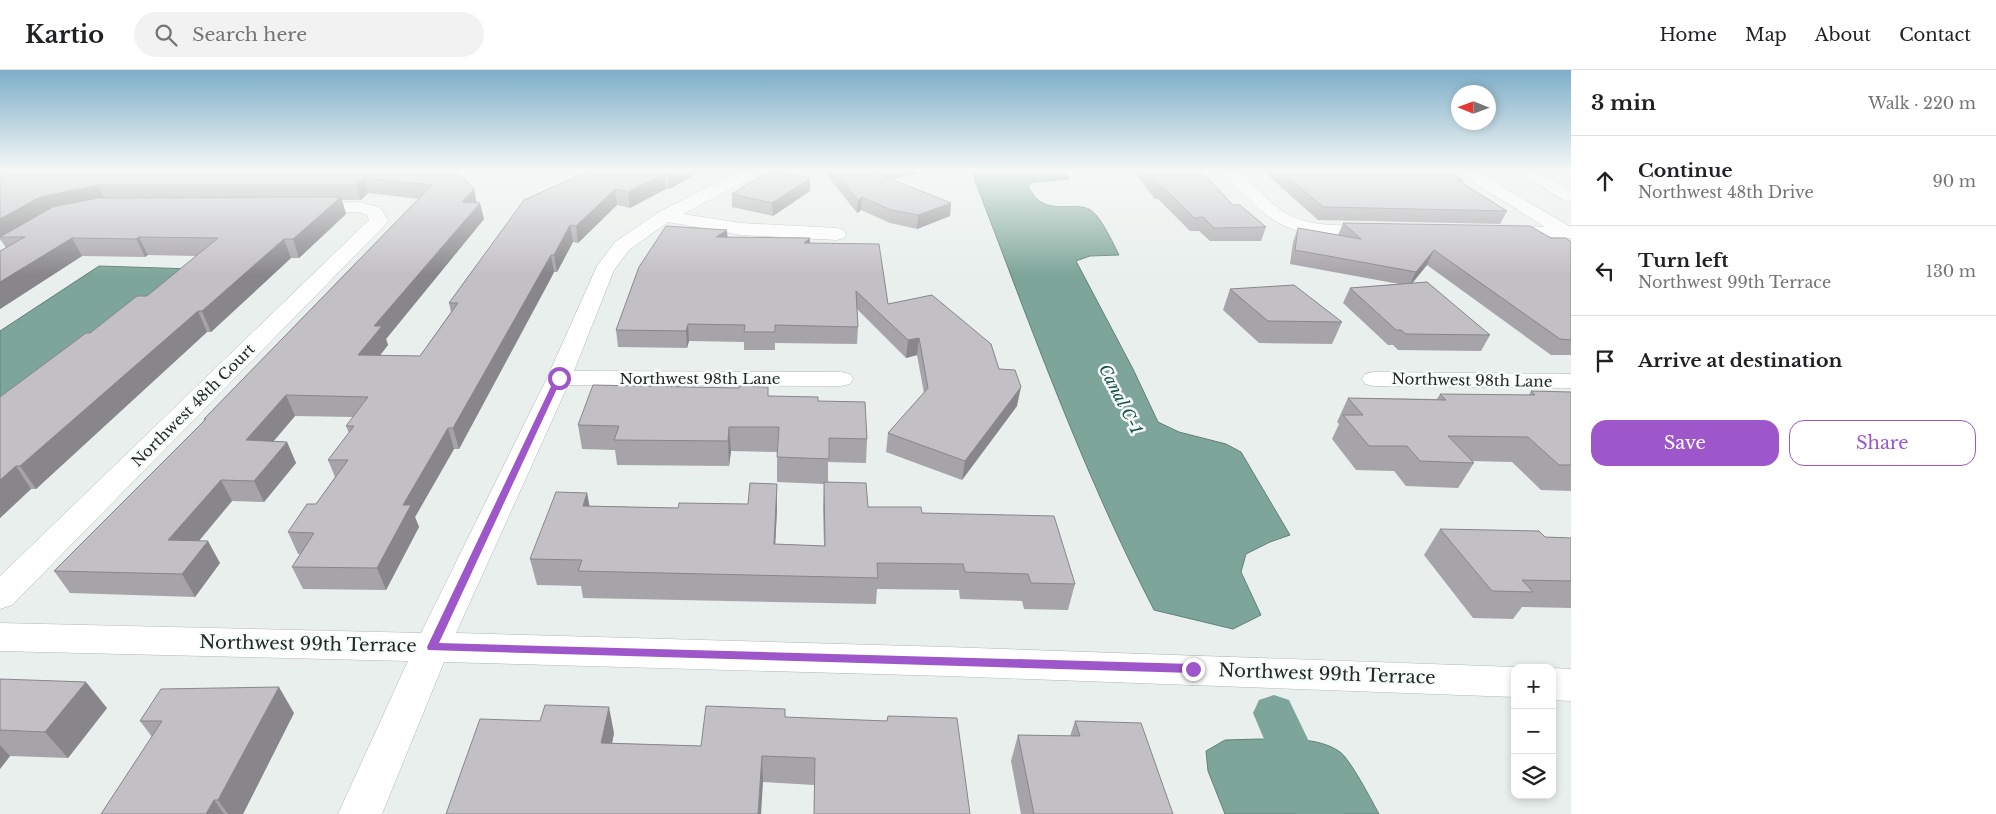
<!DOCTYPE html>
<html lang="en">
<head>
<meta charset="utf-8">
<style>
	body { margin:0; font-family:"Libre Baskerville",serif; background:#f2f2f2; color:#202124 }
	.controls { position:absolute; right:15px; bottom:15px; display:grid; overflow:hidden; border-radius:10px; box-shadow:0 2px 8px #0003 }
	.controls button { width:45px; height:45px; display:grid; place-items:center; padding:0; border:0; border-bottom:1px solid #e0e0e0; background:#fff; color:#202124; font:25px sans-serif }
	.compass { position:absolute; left:1451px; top:15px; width:45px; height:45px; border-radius:50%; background:#fff; box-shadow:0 2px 8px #0003; rotate:271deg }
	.stop { position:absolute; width:15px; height:15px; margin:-11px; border:4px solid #9e57cb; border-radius:50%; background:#fff }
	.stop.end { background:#9e57cb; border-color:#fff; box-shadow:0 1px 5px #0008 }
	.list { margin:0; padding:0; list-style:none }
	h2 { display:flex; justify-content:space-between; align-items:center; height:65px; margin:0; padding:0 20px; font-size:21px }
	h2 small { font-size:16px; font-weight:400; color:#757577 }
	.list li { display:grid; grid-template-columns:32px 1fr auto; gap:15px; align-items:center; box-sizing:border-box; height:90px; padding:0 20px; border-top:1px solid #e0e0e0 }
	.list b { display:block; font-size:19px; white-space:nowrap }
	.list p { margin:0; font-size:16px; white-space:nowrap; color:#757577 }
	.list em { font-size:16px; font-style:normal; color:#757577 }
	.actions { display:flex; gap:10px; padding:15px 20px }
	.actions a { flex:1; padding:11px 0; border:1px solid #9e57cb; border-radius:15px; text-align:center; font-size:18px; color:#9e57cb }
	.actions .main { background:#9e57cb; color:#fff }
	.icon { flex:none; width:28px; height:28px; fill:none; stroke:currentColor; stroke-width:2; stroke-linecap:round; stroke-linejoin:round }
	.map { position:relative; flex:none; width:1571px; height:744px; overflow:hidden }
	header { display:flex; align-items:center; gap:30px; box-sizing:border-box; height:70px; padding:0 25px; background:#fff; border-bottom:1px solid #e0e0e0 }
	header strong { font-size:24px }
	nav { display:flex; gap:28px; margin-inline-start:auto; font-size:18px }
	.search { width:350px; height:45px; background:#f2f2f2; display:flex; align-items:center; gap:12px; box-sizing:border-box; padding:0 18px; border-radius:28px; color:#757577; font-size:19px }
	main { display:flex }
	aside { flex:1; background:#fff }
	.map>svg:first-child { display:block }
</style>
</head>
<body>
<header>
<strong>Kartio</strong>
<div class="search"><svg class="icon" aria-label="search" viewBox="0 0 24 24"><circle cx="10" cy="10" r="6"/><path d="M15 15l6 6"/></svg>Search here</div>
<nav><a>Home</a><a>Map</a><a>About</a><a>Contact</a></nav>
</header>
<main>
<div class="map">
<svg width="1571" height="744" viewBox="0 0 1571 744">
	<rect width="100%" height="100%" fill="#e8efec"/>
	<g fill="#7ea599" stroke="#638077">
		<path d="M971 100H1064L1069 109 1034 112 1028 115C1042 151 1076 128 1092 141 1102 149 1113 173 1119 185L1090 186 1076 191 1133 299 1158 352 1179 362 1226 374 1241 382 1290 465 1270 472 1246 484 1241 502 1261 545 1233 559 1154 540C1081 399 1028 249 971 100Z"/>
		<polygon points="99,196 193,199 0,347 0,261"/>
		<path d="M1259 669C1284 670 1318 666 1340 682 1350 689 1372 731 1379 744H1225L1208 701 1206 681 1225 670Z"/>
	</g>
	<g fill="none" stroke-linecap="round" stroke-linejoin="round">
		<polygon fill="#7ea599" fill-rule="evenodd" points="1274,625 1289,630 1344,744 1296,744 1253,643 1259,630"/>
		<defs>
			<g id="minor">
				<polygon points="742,100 763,100 761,103 683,144 741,153 837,158 844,160 846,164 844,168 837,170 741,165 668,152 629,180 614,200 574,301 841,302 850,304 853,309 850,314 841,316 568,315 456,563 947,577 1515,597 1519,598 1515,598 1515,627 947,606 444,592 382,744 338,744 408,591 0,581 0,553 421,563 547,308 597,196 615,172 659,142"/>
				<path d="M1221 100H1239C1254 115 1269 133 1287 144 1314 159 1349 155 1378 154L1385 156 1387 160 1385 164C1373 167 1361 166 1350 166 1299 166 1278 160 1243 123 1236 116 1227 109 1221 100Z"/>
				<polygon points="1454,100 1474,100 1571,157 1571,168 1499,166 1497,162 1499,158 1545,157"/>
				<polygon points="359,132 380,137 388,151 385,155 12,535 0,539 0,506 369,150 367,145 359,142 307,143 301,142 298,138 301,134"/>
				<polygon points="1374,302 1571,304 1571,318 1374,316 1365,314 1362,309 1365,304"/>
				<polygon points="1552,598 1571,599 1571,631 1552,630"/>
			</g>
			<polygon id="secondary" points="1515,100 1536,100 1571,120 1571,132 1565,131"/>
		</defs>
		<use href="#minor" stroke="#b1b8b5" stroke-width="1"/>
		<use href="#secondary" stroke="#b1b8b5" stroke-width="1"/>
		<use href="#minor" fill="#fff" fill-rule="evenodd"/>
		<use href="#secondary" fill="#fff" fill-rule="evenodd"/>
	</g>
	<g fill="#a7a4a9">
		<polygon points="0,100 456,100 474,119 477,133 484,149 386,269 388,275 380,285 420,286 451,242 449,233 591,100 703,100 669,119 666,119 630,138 617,135 578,173 573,172 557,202 554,202 548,214 459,379 454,379 415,447 419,457 386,520 303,519 292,497 300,484 298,484 288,462 316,434 335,407 328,390 349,363 346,356 353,347 295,346 273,371 287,372 296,393 264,432 232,431 199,471 220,493 195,527 70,523 54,501 205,350 204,349 419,129 368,123 361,130 342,130 346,144 299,188 291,188 211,262 207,262 36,419 31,419 0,448 0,327 90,263 147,226 196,186 148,185 145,187 82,186 0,239 0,181 6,178 1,170 0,171"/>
		<polygon points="823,100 918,100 918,104 890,109 951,133 950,146 917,159 890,153 861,140 857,143"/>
		<polygon points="1132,100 1200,100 1233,135 1266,157 1261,171 1210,171 1199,161 1190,161 1158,129 1155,129"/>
		<polygon points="1262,100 1447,100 1463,110 1462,113 1507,141 1500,154 1318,150"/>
		<polygon points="810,108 810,121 773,146 732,137 732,124"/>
		<polygon points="1343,153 1551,168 1571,172 1571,285 1551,285 1427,195 1412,214 1490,265 1481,281 1398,280 1393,275 1388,275 1343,233 1350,218 1399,214 1290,194 1293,172 1298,158 1338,165"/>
		<polygon points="727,167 810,168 810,173 888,234 999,299 1017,336 962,410 886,382 888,363 924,323 917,285 906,288 857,239 858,257 857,274 775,273 775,280 744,280 744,272 689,271 687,278 618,277 616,260"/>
		<polygon points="1230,219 1342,252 1332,274 1259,273 1223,240"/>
		<polygon points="768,317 768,326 818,331 867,369 866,393 828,392 828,412 868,437 922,443 1075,514 1068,540 1024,539 1022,531 960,529 959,520 877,519 876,534 583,528 581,516 537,515 530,489 587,423 589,436 678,438 748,434 777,414 777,439 775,474 824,476 823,438 824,414 777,412 777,382 731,381 729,396 617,395 615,380 582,379 578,355 739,318"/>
		<polygon points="1531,321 1571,322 1571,421 1541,420 1512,392 1472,391 1474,393 1458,418 1406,416 1394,401 1356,400 1332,369 1339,354 1337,352 1348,328 1437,329 1440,324 1529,325"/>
		<polygon points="1440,459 1545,467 1571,468 1571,538 1522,537 1513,549 1473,548 1424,485"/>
		<polygon points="0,609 107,638 68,688 10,686 0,699"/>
		<polygon points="294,643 243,744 101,744 152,667 140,651"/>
		<polygon points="785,647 970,744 814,744 814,715 763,712 446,744 614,663 612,673 701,676"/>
		<polygon points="1075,651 1173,744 1021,744 1011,691 1018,665 1070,666"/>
	</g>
	<g fill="#88868a">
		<polygon points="674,100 703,100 669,119 668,104"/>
		<polygon points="868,100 918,100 918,104 867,113"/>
		<polygon points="665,103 666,119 630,138 628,122"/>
		<polygon points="364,108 368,123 361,130 356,115"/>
		<polygon points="810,108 810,121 773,146 772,133"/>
		<polygon points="98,115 106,131 0,167 0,149 40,127"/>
		<polygon points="474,119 477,135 462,132"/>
		<polygon points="615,119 617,135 578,173 576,156"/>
		<polygon points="341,127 346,144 299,188 293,169"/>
		<polygon points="862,127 861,140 857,143 858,130"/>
		<polygon points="480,133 484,149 386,269 388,275 365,305 358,285 374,256"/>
		<polygon points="951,133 950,146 917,159 918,145"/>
		<polygon points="570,155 573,172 557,202 554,185"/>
		<polygon points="727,160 728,176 716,167"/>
		<polygon points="139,167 148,185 145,187 136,169"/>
		<polygon points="72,168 82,186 0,239 0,212"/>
		<polygon points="810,168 810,184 804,173"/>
		<polygon points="284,169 291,188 211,262 202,241"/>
		<polygon points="1434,180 1427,195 1409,216 1416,202"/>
		<polygon points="551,185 554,202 459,379 453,358"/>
		<polygon points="198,241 207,262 36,419 20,396"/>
		<polygon points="688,254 689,271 687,278 686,261"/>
		<polygon points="919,268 917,285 906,288 908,270"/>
		<polygon points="1021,317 1017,336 962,410 965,391"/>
		<polygon points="286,325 295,346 256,392 246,370"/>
		<polygon points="729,357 731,381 729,396 728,371"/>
		<polygon points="448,358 454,379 415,447 419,457 386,520 377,498 403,435"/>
		<polygon points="287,372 296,393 264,432 254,411"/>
		<polygon points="16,396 31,419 0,448 0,410"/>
		<polygon points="221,410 232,431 181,492 168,470"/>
		<polygon points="777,414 777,439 774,500 774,474"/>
		<polygon points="587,423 592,448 583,436"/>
		<polygon points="208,471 220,493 195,527 182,504"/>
		<polygon points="86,612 107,638 68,688 45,662"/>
		<polygon points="279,617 294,643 243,744 228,744 218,730"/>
		<polygon points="609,637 614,663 607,699 601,673"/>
		<polygon points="0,675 10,686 0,699"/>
		<polygon points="762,686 763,712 761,744 758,744"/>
		<polygon points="214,730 224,744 206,744"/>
	</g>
	<g fill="#c2bfc5" stroke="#88868a">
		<polygon points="0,100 456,100 474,119 462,132 480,133 374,256 382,256 358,285 420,286 458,233 449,233 524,130 591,100 674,100 668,104 665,103 628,122 615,119 576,156 570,155 554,185 551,185 453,358 448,358 403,435 411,435 377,498 292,497 314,463 288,462 307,434 316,434 348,390 328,390 354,356 346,356 368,327 286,325 246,370 287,372 254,411 221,410 168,470 208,471 182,504 54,501 206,349 204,349 432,115 364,108 356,115 98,115 40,127 0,149"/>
		<polygon points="771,100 810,108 772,133 732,124"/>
		<polygon points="833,100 868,100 951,133 918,145 891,140 862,127 858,130"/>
		<polygon points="1145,100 1200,100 1233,135 1240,135 1266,157 1214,158 1203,147 1194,148 1162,116 1159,116"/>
		<polygon points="1280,100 1447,100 1463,110 1457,110 1507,141 1323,137"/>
		<polygon points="341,127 293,169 284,169 202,241 198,241 20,396 16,396 0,410 0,327 86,263 90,263 137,226 147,226 218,168 139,167 136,169 72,168 0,212 0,181 25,167 0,167 53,137 98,128"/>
		<polygon points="1343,153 1530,156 1551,168 1566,168 1571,172 1571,270 1560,269 1434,180 1416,202 1295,180 1298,158 1361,169"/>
		<polygon points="666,156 727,160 716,167 810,168 804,173 879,174 888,234 932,225 991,274 999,299 1015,300 1021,317 965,391 888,363 928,318 919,268 908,270 856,221 858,257 775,255 775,262 744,262 745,255 688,254 686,261 616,260 639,197"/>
		<polygon points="1427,212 1490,265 1406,264 1401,260 1396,260 1350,218"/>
		<polygon points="1294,215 1342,252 1268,251 1230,219"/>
		<polygon points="593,315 739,318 739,316 768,317 768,326 818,327 818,331 865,332 867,369 829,368 829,389 777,387 779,357 729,357 728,371 614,370 619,356 578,355"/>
		<polygon points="1531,321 1571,322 1571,395 1559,395 1528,367 1448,366 1474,393 1420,391 1407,376 1369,376 1343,345 1363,345 1348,328 1446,330 1440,324 1535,325"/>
		<polygon points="824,412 866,413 868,437 921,437 922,443 1054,446 1075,514 1031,513 1028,504 965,502 963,494 877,493 878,508 578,501 582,490 530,489 556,422 587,423 583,436 678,438 679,433 748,434 750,413 777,414 774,474 825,476"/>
		<polygon points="1440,459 1539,461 1545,467 1571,468 1571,511 1522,510 1533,522 1492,521"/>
		<polygon points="0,609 86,612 45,662 0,660"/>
		<polygon points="279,617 218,730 214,730 206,744 101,744 162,651 140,651 161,619"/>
		<polygon points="545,635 609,637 601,673 701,676 706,636 785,639 785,647 887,651 888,646 957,648 970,744 814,744 815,688 762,686 758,744 446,744 480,649 540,651"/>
		<polygon points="1075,651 1141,653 1173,744 1034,744 1018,665 1080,666"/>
	</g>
	<linearGradient id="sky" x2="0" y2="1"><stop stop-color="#7daec8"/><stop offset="0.49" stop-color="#f5f8f6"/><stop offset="1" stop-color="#f5f8f6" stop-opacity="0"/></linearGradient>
	<rect width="1571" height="205" fill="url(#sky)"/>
	<polygon fill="#9e57cb" points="559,306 562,308 439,573 1193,594 1199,599 1193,603 428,580 427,577 555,308"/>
	<g text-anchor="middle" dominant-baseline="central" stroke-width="5" stroke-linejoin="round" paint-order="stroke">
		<g font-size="15" fill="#252827" stroke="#f5fcfa">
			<text x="700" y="308">Northwest 98th Lane</text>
			<text transform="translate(1472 310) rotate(1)">Northwest 98th Lane</text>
			<text transform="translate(193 335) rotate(-45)">Northwest 48th Court</text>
		</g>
		<g font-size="16" font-style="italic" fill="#1a4f42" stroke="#f5fcfa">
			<text transform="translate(1121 329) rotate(63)">Canal C-1</text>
		</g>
		<g font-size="18" fill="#252827" stroke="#f5fcfa">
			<text transform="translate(308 574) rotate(1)">Northwest 99th Terrace</text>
			<text transform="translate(1327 604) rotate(2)">Northwest 99th Terrace</text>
		</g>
	</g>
</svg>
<div class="controls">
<button>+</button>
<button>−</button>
<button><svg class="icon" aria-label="layers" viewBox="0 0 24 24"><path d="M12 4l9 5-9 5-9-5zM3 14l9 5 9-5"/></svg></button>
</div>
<svg class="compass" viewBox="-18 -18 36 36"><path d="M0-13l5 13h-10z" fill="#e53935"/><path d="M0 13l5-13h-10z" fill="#757577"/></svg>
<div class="stop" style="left:559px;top:308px"></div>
<div class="stop end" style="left:1193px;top:599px"></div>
</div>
<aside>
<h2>3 min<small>Walk · 220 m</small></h2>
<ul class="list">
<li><svg class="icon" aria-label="ahead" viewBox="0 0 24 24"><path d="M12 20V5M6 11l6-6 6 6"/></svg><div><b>Continue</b><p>Northwest 48th Drive</p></div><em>90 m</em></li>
<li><svg class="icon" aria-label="left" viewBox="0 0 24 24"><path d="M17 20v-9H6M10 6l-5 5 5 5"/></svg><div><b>Turn left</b><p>Northwest 99th Terrace</p></div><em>130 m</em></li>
<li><svg class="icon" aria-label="arrive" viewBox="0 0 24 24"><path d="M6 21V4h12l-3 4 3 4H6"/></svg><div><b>Arrive at destination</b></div></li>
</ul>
<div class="actions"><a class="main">Save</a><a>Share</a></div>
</aside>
</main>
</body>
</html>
